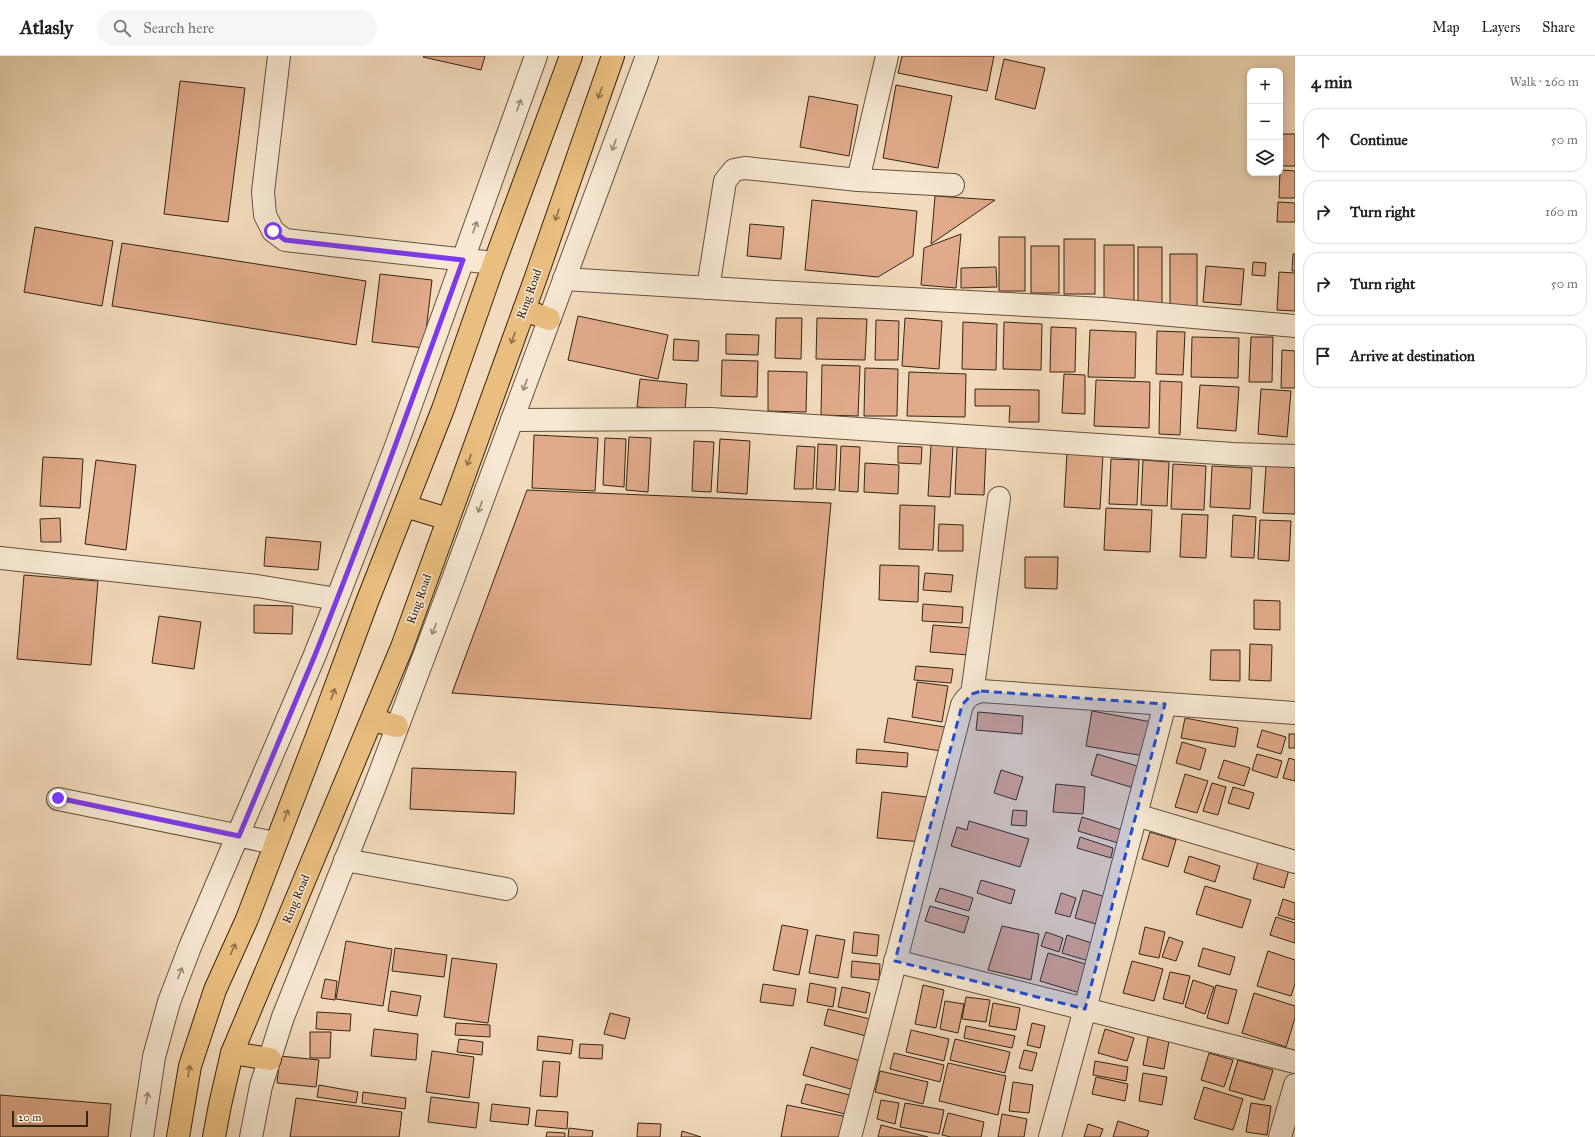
<!DOCTYPE html>
<html lang="en">
<head>
<meta charset="utf-8">
<style>
	body { margin:0; font-family:"IM FELL Great Primer",serif; background:#f6f6f6; color:#222 }
	.controls { position:absolute; right:12px; top:12px; display:grid; overflow:hidden; border-radius:8px; box-shadow:0 2px 10px #0003 }
	.controls button { width:36px; height:36px; display:grid; place-items:center; padding:0; border:0; border-bottom:1px solid #e0e0e0; background:#fff; color:#222; font:20px sans-serif }
	.scale { position:absolute; left:12px; bottom:10px; width:76px; box-sizing:border-box; padding-left:4px; border:2px solid #342613; border-top:0; font-size:11px; line-height:14px; white-space:nowrap; color:#342613; -webkit-text-stroke:3px #f7e8d3; paint-order:stroke }
	.stop { position:absolute; width:12px; height:12px; margin:-9px; border:3px solid #7c3aed; border-radius:50%; background:#fff }
	.stop.end { background:#7c3aed; border-color:#fff; box-shadow:0 1px 4px #0008 }
	.list { margin:0; padding:0; list-style:none }
	h2 { display:flex; justify-content:space-between; align-items:center; height:52px; margin:0; padding:0 16px; font-size:17px }
	h2 small { font-size:13px; font-weight:400; color:#767676 }
	.list li { display:grid; grid-template-columns:26px 1fr auto; gap:12px; align-items:center; box-sizing:border-box; height:64px; margin:0 8px 8px; padding:0 8px; border:1px solid #e0e0e0; border-radius:16px }
	.list b { display:block; font-size:15px; white-space:nowrap }
	.list em { font-size:13px; font-style:normal; color:#767676 }
	.icon { flex:none; width:22px; height:22px; fill:none; stroke:currentColor; stroke-width:2; stroke-linecap:round; stroke-linejoin:round }
	.map { position:relative; flex:none; width:1295px; height:1081px; overflow:hidden }
	header { display:flex; align-items:center; gap:24px; box-sizing:border-box; height:56px; padding:0 20px; background:#fff; border-bottom:1px solid #e0e0e0 }
	header strong { font-size:19px }
	nav { display:flex; gap:22px; margin-inline-start:auto; font-size:14px }
	.search { width:280px; height:36px; background:#f6f6f6; display:flex; align-items:center; gap:10px; box-sizing:border-box; padding:0 14px; border-radius:22px; color:#767676; font-size:15px }
	main { display:flex }
	aside { flex:1; background:#fff }
	.map>svg:first-child { display:block }
</style>
</head>
<body>
<header>
<strong>Atlasly</strong>
<div class="search"><svg class="icon" aria-label="search" viewBox="0 0 24 24"><circle cx="10" cy="10" r="6"/><path d="M15 15l6 6"/></svg>Search here</div>
<nav><a>Map</a><a>Layers</a><a>Share</a></nav>
</header>
<main>
<div class="map">
<svg width="1295" height="1081" viewBox="0 0 1295 1081">
	<rect width="100%" height="100%" fill="#f2dbbc"/>
	<filter id="stains"><feTurbulence type="fractalNoise" baseFrequency=".005" numOctaves="4"/><feColorMatrix values="0 0 0 0 .2 0 0 0 0 .09 0 0 0 0 .02 0 0 0 .5 -.17"/></filter>
	<radialGradient id="worn" r=".72"><stop offset=".6" stop-color="#630" stop-opacity="0"/><stop offset="1" stop-color="#630" stop-opacity=".3"/></radialGradient>
	<g fill="#e1ab8b" stroke="#342613">
		<polygon points="424,0 485,0 481,14 423,1"/>
		<polygon points="902,0 994,0 987,35 898,17"/>
		<polygon points="1004,3 1045,12 1035,53 995,43"/>
		<polygon points="180,25 245,32 228,166 164,158"/>
		<polygon points="896,29 952,40 938,112 883,102"/>
		<polygon points="809,40 858,49 849,100 800,91"/>
		<rect x="1280" y="78" width="15" height="32"/>
		<polygon points="1280,114 1295,115 1295,142 1279,142"/>
		<polygon points="935,140 995,144 931,188"/>
		<polygon points="812,144 917,155 913,200 878,221 805,214"/>
		<polygon points="1278,146 1295,147 1295,166 1277,166"/>
		<polygon points="750,168 784,171 781,203 747,200"/>
		<polygon points="35,171 113,185 102,250 24,236"/>
		<polygon points="961,178 956,232 921,229 924,192"/>
		<rect x="999" y="181" width="26" height="54"/>
		<rect x="1064" y="183" width="31" height="55"/>
		<polygon points="122,187 366,225 356,289 112,250"/>
		<rect x="1104" y="189" width="30" height="56"/>
		<rect x="1031" y="190" width="28" height="47"/>
		<rect x="1138" y="191" width="24" height="56"/>
		<rect x="1170" y="198" width="27" height="52"/>
		<polygon points="1293,198 1295,198 1295,215 1292,215"/>
		<polygon points="1253,206 1266,207 1265,220 1252,219"/>
		<polygon points="1206,210 1244,213 1241,249 1203,246"/>
		<polygon points="996,211 997,231 961,232 961,212"/>
		<polygon points="1279,216 1295,217 1295,255 1277,254"/>
		<polygon points="380,218 432,224 424,292 372,286"/>
		<polygon points="578,260 668,279 658,323 568,304"/>
		<polygon points="776,262 802,262 801,303 775,302"/>
		<polygon points="817,262 867,263 865,304 816,303"/>
		<polygon points="905,262 942,265 939,313 902,310"/>
		<polygon points="876,264 899,265 898,304 875,304"/>
		<polygon points="963,266 997,268 996,314 962,313"/>
		<polygon points="1004,266 1042,268 1041,314 1003,313"/>
		<polygon points="1051,271 1076,272 1075,316 1050,316"/>
		<polygon points="1090,274 1136,276 1135,322 1088,321"/>
		<polygon points="1157,275 1185,276 1183,319 1156,318"/>
		<polygon points="726,278 759,279 758,299 726,298"/>
		<polygon points="1192,281 1239,282 1238,322 1191,321"/>
		<polygon points="1251,281 1273,281 1272,326 1249,326"/>
		<polygon points="674,283 699,285 698,305 673,304"/>
		<polygon points="1282,294 1295,295 1295,332 1281,332"/>
		<polygon points="722,304 758,305 757,341 721,340"/>
		<polygon points="822,309 860,310 858,360 821,359"/>
		<polygon points="865,312 898,313 897,360 864,360"/>
		<polygon points="768,315 807,316 806,356 768,355"/>
		<polygon points="909,316 966,318 965,361 907,360"/>
		<polygon points="1064,318 1085,319 1085,358 1062,357"/>
		<polygon points="640,323 687,328 685,355 637,351"/>
		<polygon points="1096,324 1150,326 1149,372 1094,370"/>
		<polygon points="1160,325 1182,326 1180,379 1159,378"/>
		<polygon points="1200,329 1239,331 1236,375 1197,372"/>
		<polygon points="975,333 1039,334 1039,366 1009,366 1010,350 975,350"/>
		<polygon points="1261,333 1291,335 1287,381 1258,378"/>
		<polygon points="534,379 598,382 595,435 532,432"/>
		<polygon points="629,381 651,382 648,436 626,434"/>
		<polygon points="605,382 626,383 624,431 603,429"/>
		<polygon points="720,383 750,385 747,438 717,436"/>
		<polygon points="694,385 714,386 711,436 692,435"/>
		<polygon points="818,388 837,389 835,434 816,433"/>
		<polygon points="931,389 953,390 950,441 928,440"/>
		<polygon points="797,390 815,391 813,433 794,433"/>
		<polygon points="841,390 860,391 858,436 839,435"/>
		<polygon points="898,390 922,391 921,408 898,407"/>
		<polygon points="957,391 986,392 984,439 955,438"/>
		<polygon points="1067,397 1103,398 1100,453 1064,451"/>
		<polygon points="43,401 83,403 80,452 40,450"/>
		<polygon points="1111,403 1139,404 1137,449 1109,448"/>
		<polygon points="96,404 136,409 126,494 85,488"/>
		<polygon points="1143,404 1169,406 1167,450 1141,449"/>
		<polygon points="865,407 899,409 898,438 864,436"/>
		<polygon points="1173,408 1206,410 1204,454 1171,453"/>
		<polygon points="1212,410 1252,412 1250,453 1210,451"/>
		<polygon points="1266,410 1295,411 1295,458 1263,457"/>
		<polygon points="527,434 831,447 811,663 452,637"/>
		<polygon points="900,449 935,450 933,494 899,493"/>
		<polygon points="1106,452 1152,454 1150,496 1104,494"/>
		<polygon points="1182,458 1208,459 1206,502 1180,501"/>
		<polygon points="1233,459 1256,461 1254,502 1231,501"/>
		<polygon points="60,462 61,486 41,486 40,463"/>
		<polygon points="1260,464 1291,465 1289,505 1258,503"/>
		<polygon points="939,468 963,469 963,495 938,495"/>
		<polygon points="266,481 321,486 318,514 264,510"/>
		<polygon points="1025,501 1058,501 1057,533 1025,532"/>
		<polygon points="880,509 919,510 918,546 879,544"/>
		<polygon points="925,517 953,519 951,536 923,534"/>
		<polygon points="24,519 98,525 91,609 17,603"/>
		<polygon points="1254,544 1280,545 1280,574 1254,573"/>
		<polygon points="923,548 963,551 962,567 922,565"/>
		<polygon points="254,549 293,550 292,578 254,577"/>
		<polygon points="159,560 201,566 194,613 152,607"/>
		<polygon points="933,569 971,572 969,599 930,596"/>
		<polygon points="1250,588 1272,589 1271,625 1249,624"/>
		<polygon points="1211,594 1240,594 1240,625 1210,624"/>
		<polygon points="916,610 953,613 951,627 914,624"/>
		<polygon points="917,626 948,630 942,666 912,661"/>
		<polygon points="1092,655 1157,667 1150,701 1086,690"/>
		<polygon points="978,656 1023,660 1022,678 976,674"/>
		<polygon points="888,662 951,672 947,696 884,686"/>
		<polygon points="1185,662 1238,672 1235,691 1181,682"/>
		<polygon points="1262,674 1286,681 1281,698 1257,691"/>
		<rect x="1289" y="678" width="6" height="14"/>
		<polygon points="1182,686 1206,693 1200,714 1176,707"/>
		<polygon points="857,693 908,697 907,711 856,707"/>
		<polygon points="1097,698 1144,712 1137,733 1091,719"/>
		<polygon points="1257,698 1282,705 1277,722 1252,714"/>
		<polygon points="1289,702 1295,704 1295,725 1283,722"/>
		<polygon points="1224,704 1250,712 1244,730 1218,722"/>
		<polygon points="412,712 516,716 514,758 410,753"/>
		<polygon points="1001,714 1023,721 1016,744 994,737"/>
		<polygon points="1185,718 1208,725 1197,757 1175,751"/>
		<polygon points="1212,727 1226,731 1218,759 1203,755"/>
		<polygon points="1056,728 1085,731 1083,758 1053,756"/>
		<polygon points="1233,731 1254,737 1249,753 1228,747"/>
		<polygon points="882,736 927,741 922,786 877,782"/>
		<polygon points="1013,754 1027,755 1026,770 1011,769"/>
		<polygon points="1082,761 1122,774 1118,787 1078,775"/>
		<polygon points="969,765 1029,783 1020,811 951,790 957,771 967,774"/>
		<polygon points="1150,776 1176,784 1168,811 1142,803"/>
		<polygon points="1080,781 1113,792 1111,802 1077,792"/>
		<polygon points="1189,800 1220,810 1215,826 1184,816"/>
		<polygon points="1260,800 1290,810 1284,832 1253,823"/>
		<polygon points="981,824 1015,834 1011,848 977,837"/>
		<polygon points="1205,830 1251,844 1242,872 1196,858"/>
		<polygon points="940,832 973,842 969,855 935,845"/>
		<polygon points="1083,834 1115,844 1107,871 1075,862"/>
		<polygon points="1061,837 1076,842 1070,861 1055,857"/>
		<polygon points="1283,843 1295,847 1295,864 1278,859"/>
		<polygon points="930,850 969,861 964,877 925,865"/>
		<polygon points="1276,861 1295,867 1295,887 1270,879"/>
		<polygon points="782,869 808,874 799,919 773,914"/>
		<polygon points="1002,870 1039,878 1031,924 988,914"/>
		<polygon points="1145,871 1165,876 1159,902 1139,898"/>
		<polygon points="854,876 879,879 877,900 852,897"/>
		<polygon points="1046,876 1063,882 1059,896 1041,890"/>
		<polygon points="816,879 845,884 838,922 809,917"/>
		<polygon points="1067,879 1104,891 1099,908 1062,897"/>
		<polygon points="1169,881 1183,886 1176,905 1162,901"/>
		<polygon points="346,885 392,893 383,950 336,943"/>
		<polygon points="395,892 447,899 444,921 392,915"/>
		<polygon points="1203,892 1235,901 1230,919 1198,910"/>
		<polygon points="1268,895 1295,904 1295,928 1291,940 1257,930"/>
		<polygon points="1048,897 1089,909 1080,937 1040,925"/>
		<polygon points="452,902 497,908 488,967 444,961"/>
		<polygon points="852,905 880,908 879,924 851,921"/>
		<polygon points="1132,905 1163,913 1154,945 1123,937"/>
		<polygon points="1170,916 1190,920 1183,948 1163,943"/>
		<polygon points="325,923 337,925 335,944 321,942"/>
		<polygon points="1193,924 1214,931 1205,958 1185,951"/>
		<polygon points="810,927 836,932 833,951 807,946"/>
		<polygon points="763,928 796,933 793,950 760,946"/>
		<polygon points="923,929 944,934 936,972 915,968"/>
		<polygon points="1216,929 1237,934 1228,968 1207,962"/>
		<polygon points="842,931 870,937 866,957 838,951"/>
		<polygon points="391,935 421,940 417,960 388,955"/>
		<polygon points="1254,937 1295,950 1295,962 1286,991 1242,977"/>
		<polygon points="966,941 990,944 986,966 962,963"/>
		<polygon points="945,945 964,948 958,977 940,973"/>
		<polygon points="993,947 1020,952 1016,974 989,970"/>
		<polygon points="828,953 870,963 866,980 824,969"/>
		<polygon points="317,956 351,958 350,975 316,973"/>
		<polygon points="610,957 630,962 625,983 604,978"/>
		<polygon points="456,967 490,969 490,981 455,979"/>
		<polygon points="1032,967 1045,970 1040,992 1027,989"/>
		<polygon points="966,970 1015,980 1012,992 964,982"/>
		<polygon points="374,973 418,978 416,1004 371,1000"/>
		<polygon points="1105,973 1134,982 1127,1005 1098,997"/>
		<polygon points="911,974 949,983 944,1005 906,996"/>
		<polygon points="310,976 331,976 330,1002 310,1002"/>
		<polygon points="538,980 573,984 571,998 537,994"/>
		<polygon points="1148,981 1169,985 1164,1013 1143,1009"/>
		<polygon points="459,983 483,986 482,999 457,996"/>
		<polygon points="955,983 1010,996 1005,1017 950,1004"/>
		<polygon points="580,988 603,989 602,1003 579,1002"/>
		<polygon points="811,991 865,1006 857,1035 803,1019"/>
		<polygon points="1024,994 1037,997 1032,1015 1019,1012"/>
		<polygon points="432,995 474,1001 469,1042 426,1036"/>
		<polygon points="894,997 944,1009 940,1026 890,1013"/>
		<polygon points="1209,997 1233,1004 1224,1031 1201,1024"/>
		<polygon points="280,1000 319,1004 316,1031 277,1027"/>
		<polygon points="1238,1004 1273,1014 1264,1044 1229,1034"/>
		<polygon points="543,1005 560,1006 557,1041 540,1040"/>
		<polygon points="1095,1005 1128,1011 1126,1025 1093,1019"/>
		<polygon points="948,1007 1006,1020 998,1059 939,1045"/>
		<polygon points="880,1015 928,1026 923,1048 875,1036"/>
		<polygon points="1143,1017 1167,1021 1162,1049 1139,1045"/>
		<polygon points="1096,1021 1128,1028 1125,1045 1092,1038"/>
		<polygon points="1013,1026 1033,1029 1029,1057 1009,1055"/>
		<polygon points="806,1028 854,1040 849,1059 801,1047"/>
		<polygon points="319,1029 358,1036 356,1047 317,1041"/>
		<polygon points="1204,1031 1243,1043 1233,1074 1194,1063"/>
		<polygon points="363,1036 406,1042 405,1053 362,1047"/>
		<polygon points="0,1039 111,1048 108,1081 0,1081"/>
		<polygon points="431,1041 479,1047 476,1072 428,1066"/>
		<polygon points="296,1042 402,1056 399,1081 290,1081"/>
		<polygon points="881,1044 899,1047 895,1068 877,1063"/>
		<polygon points="905,1047 944,1054 939,1078 900,1071"/>
		<polygon points="1251,1047 1271,1050 1267,1079 1246,1076"/>
		<polygon points="492,1048 530,1052 528,1069 490,1065"/>
		<polygon points="787,1049 848,1061 844,1081 781,1081"/>
		<polygon points="537,1054 568,1056 567,1073 535,1070"/>
		<polygon points="948,1057 984,1066 981,1081 951,1081 942,1079"/>
		<polygon points="1002,1058 1027,1063 1024,1081 998,1081"/>
		<polygon points="1118,1065 1149,1075 1147,1081 1113,1081"/>
		<polygon points="638,1067 661,1068 660,1081 637,1081"/>
		<polygon points="1088,1068 1103,1073 1100,1081 1084,1081"/>
		<polygon points="881,1069 928,1081 878,1081"/>
		<polygon points="569,1072 593,1075 592,1081 568,1081"/>
		<polygon points="682,1075 701,1081 681,1081"/>
		<polygon points="547,1076 565,1077 565,1081 546,1081"/>
	</g>
	<g fill="none" stroke-linecap="round" stroke-linejoin="round">
		<defs>
			<g id="minor">
				<polyline points="279,0 263,136 265,159 273,175 285,184 494,207"/>
				<polyline points="858,124 887,0"/>
				<polyline points="564,223 759,235 1103,253 1295,270"/>
				<polyline points="708,232 725,125 734,114 745,112 858,124 953,129"/>
				<polyline points="512,364 711,363 1233,398 1295,400"/>
				<polyline points="0,502 257,530 337,543"/>
				<polyline points="972,638 999,442"/>
				<polyline points="58,743 275,787"/>
				<polyline points="1136,759 1295,806"/>
				<polyline points="345,804 506,833"/>
				<polyline points="895,905 1295,1006"/>
				<polyline points="142,1081 154,1001 169,946 190,891 314,601 337,543 395,393 536,0"/>
				<polyline points="251,1081 261,1030 283,961 375,730 452,526 647,0"/>
				<path d="M850 1081 962 649C967 640 971 638 981 635L1295 657"/>
				<polyline points="1050,1081 1085,953 1165,648"/>
				<polyline points="1280,1081 1295,1029"/>
			</g>
			<g id="highway">
				<polyline points="524,254 549,263"/>
				<polyline points="405,450 448,463"/>
				<polyline points="372,664 397,670"/>
				<polyline points="232,997 270,1003"/>
				<polyline points="178,1081 190,1010 215,934 247,863 324,662 367,546 443,353 491,216 571,0"/>
				<polyline points="214,1081 220,1049 232,997 402,591 536,221 613,0"/>
			</g>
		</defs>
		<use href="#minor" stroke="#64533d" stroke-width="24"/>
		<use href="#highway" stroke="#342613" stroke-width="24"/>
		<use href="#minor" stroke="#f7e8d3" stroke-width="22"/>
		<use href="#highway" stroke="#e9be7e" stroke-width="22"/>
	</g>
	<defs><path id="oneway-shaft" d="M-6 0H5M1.5-3L5.5 0L1.5 3" fill="none" stroke-width="1.6" stroke-linecap="round" stroke-linejoin="round"/></defs>
	<g stroke="#8e7248">
		<use href="#oneway-shaft" transform="translate(600 37) rotate(109)"/>
		<use href="#oneway-shaft" transform="translate(557 159) rotate(109)"/>
		<use href="#oneway-shaft" transform="translate(513 282) rotate(110)"/>
		<use href="#oneway-shaft" transform="translate(469 404) rotate(110)"/>
		<use href="#oneway-shaft" transform="translate(333 638) rotate(-70)"/>
		<use href="#oneway-shaft" transform="translate(286 759) rotate(-69)"/>
		<use href="#oneway-shaft" transform="translate(233 893) rotate(-66)"/>
		<use href="#oneway-shaft" transform="translate(189 1015) rotate(-80)"/>
	</g>
	<g stroke="#968773">
		<use href="#oneway-shaft" transform="translate(519 49) rotate(-70)"/>
		<use href="#oneway-shaft" transform="translate(614 89) rotate(110)"/>
		<use href="#oneway-shaft" transform="translate(475 171) rotate(-70)"/>
		<use href="#oneway-shaft" transform="translate(525 329) rotate(110)"/>
		<use href="#oneway-shaft" transform="translate(480 451) rotate(110)"/>
		<use href="#oneway-shaft" transform="translate(434 573) rotate(111)"/>
		<use href="#oneway-shaft" transform="translate(180 917) rotate(-69)"/>
		<use href="#oneway-shaft" transform="translate(147 1042) rotate(-80)"/>
	</g>
	<g fill="none" stroke-linecap="round" stroke-linejoin="round">
		<path stroke="#7c3aed" stroke-width="5" d="M58 742 239 780C264 719 290 660 315 599 367 469 415 336 463 204L285 184 273 175"/>
	</g>
	<path fill="#1d4ed8" fill-opacity="0.2" stroke="#1d4ed8" stroke-width="3" stroke-dasharray="8 5" stroke-linejoin="round" d="M981 635 1165 648 1085 953 895 905 962 649 972 638Z"/>
	<g text-anchor="middle" dominant-baseline="central" stroke-width="3" stroke-linejoin="round" paint-order="stroke">
		<g font-size="12" fill="#342613" stroke="#f7e8d3">
			<text transform="translate(529 238) rotate(-70)">Ring Road</text>
			<text transform="translate(419 543) rotate(-70)">Ring Road</text>
			<text transform="translate(296 843) rotate(-67)">Ring Road</text>
		</g>
	</g>
	<rect width="100%" height="100%" filter="url(#stains)"/>
	<rect width="100%" height="100%" fill="url(#worn)"/>
</svg>
<div class="controls">
<button>+</button>
<button>−</button>
<button><svg class="icon" aria-label="layers" viewBox="0 0 24 24"><path d="M12 4l9 5-9 5-9-5zM3 14l9 5 9-5"/></svg></button>
</div>
<div class="scale">20 m</div>
<div class="stop" style="left:273px;top:175px"></div>
<div class="stop end" style="left:58px;top:742px"></div>
</div>
<aside>
<h2>4 min<small>Walk · 260 m</small></h2>
<ul class="list">
<li><svg class="icon" aria-label="ahead" viewBox="0 0 24 24"><path d="M12 20V5M6 11l6-6 6 6"/></svg><div><b>Continue</b></div><em>50 m</em></li>
<li><svg class="icon" aria-label="right" viewBox="0 0 24 24"><path d="M7 20v-9h11M14 6l5 5-5 5"/></svg><div><b>Turn right</b></div><em>160 m</em></li>
<li><svg class="icon" aria-label="right" viewBox="0 0 24 24"><path d="M7 20v-9h11M14 6l5 5-5 5"/></svg><div><b>Turn right</b></div><em>50 m</em></li>
<li><svg class="icon" aria-label="arrive" viewBox="0 0 24 24"><path d="M6 21V4h12l-3 4 3 4H6"/></svg><div><b>Arrive at destination</b></div></li>
</ul>
</aside>
</main>
</body>
</html>
